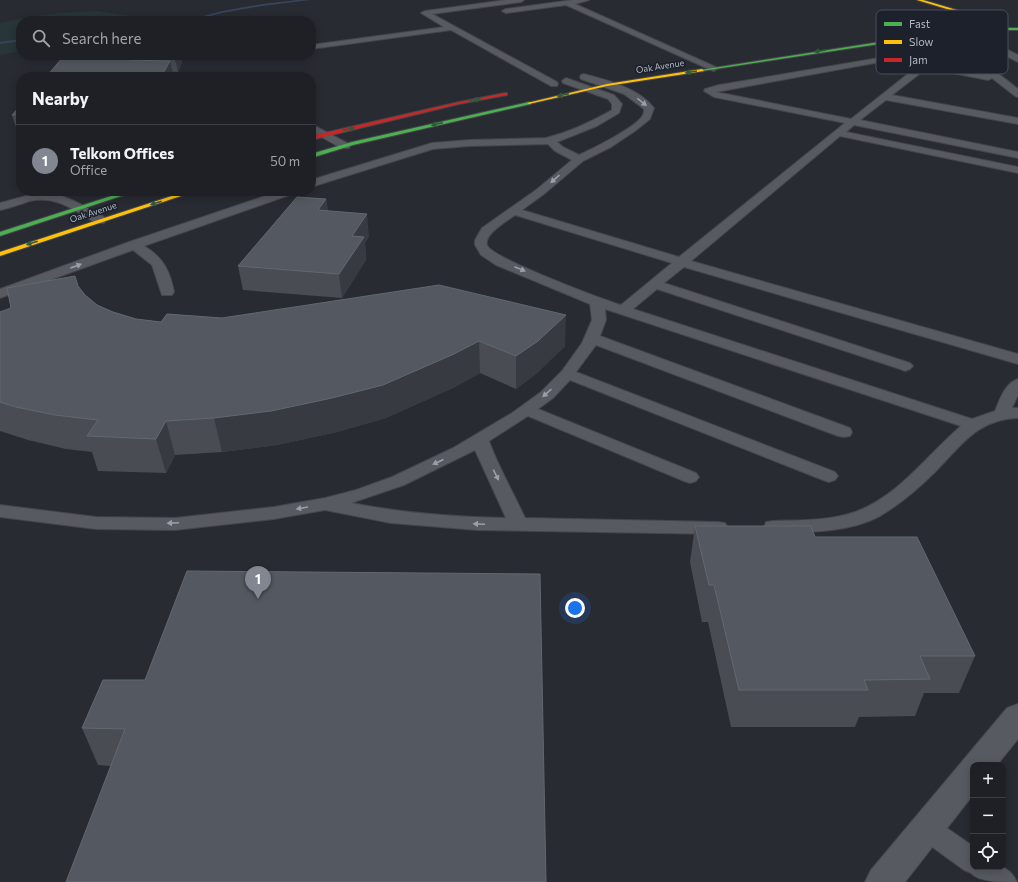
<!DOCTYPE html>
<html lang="en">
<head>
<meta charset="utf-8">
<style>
	body { margin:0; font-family:Commissioner,sans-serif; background:#26282e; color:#f1f3f6 }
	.controls { position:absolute; right:12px; bottom:12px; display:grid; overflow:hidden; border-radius:8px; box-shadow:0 2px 10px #0003 }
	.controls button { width:36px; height:36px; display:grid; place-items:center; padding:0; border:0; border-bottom:1px solid #3c3e43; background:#1e2026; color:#f1f3f6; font:20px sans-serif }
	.you { position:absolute; left:575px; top:608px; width:14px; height:14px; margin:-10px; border:3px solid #fff; border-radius:50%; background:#1a73e8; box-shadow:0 0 0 6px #1a73e833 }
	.badge { display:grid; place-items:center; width:26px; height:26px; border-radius:50%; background:#818691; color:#fff; font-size:13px; font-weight:700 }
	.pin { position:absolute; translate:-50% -33px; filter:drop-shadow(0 1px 2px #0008) }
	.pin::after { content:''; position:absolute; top:21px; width:14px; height:12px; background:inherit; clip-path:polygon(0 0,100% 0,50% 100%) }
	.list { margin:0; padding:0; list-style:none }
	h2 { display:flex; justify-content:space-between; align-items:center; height:52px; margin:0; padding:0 16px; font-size:17px }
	h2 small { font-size:13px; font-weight:400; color:#a1a3a7 }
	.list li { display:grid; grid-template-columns:26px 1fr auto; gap:12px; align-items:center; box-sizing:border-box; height:72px; padding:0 16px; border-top:1px solid #3c3e43 }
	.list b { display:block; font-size:15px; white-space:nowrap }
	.list p { margin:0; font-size:13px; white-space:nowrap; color:#a1a3a7 }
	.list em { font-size:13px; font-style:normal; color:#a1a3a7 }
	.icon { flex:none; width:22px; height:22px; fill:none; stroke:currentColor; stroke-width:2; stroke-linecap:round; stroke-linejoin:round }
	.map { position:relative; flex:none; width:1018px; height:882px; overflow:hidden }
	.search { position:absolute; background:#1e2026; box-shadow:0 2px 10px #0003; left:16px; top:16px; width:300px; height:44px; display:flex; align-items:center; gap:10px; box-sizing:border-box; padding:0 14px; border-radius:16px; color:#a1a3a7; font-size:15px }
	.panel { position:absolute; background:#1e2026; box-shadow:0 2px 10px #0003; left:16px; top:72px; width:300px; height:124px; border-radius:16px }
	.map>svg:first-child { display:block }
</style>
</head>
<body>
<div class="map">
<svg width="1018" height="882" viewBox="0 0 1018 882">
	<rect width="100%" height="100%" fill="#282b32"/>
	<path fill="#283639" d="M97 11 136 17 144 21H21V51L0 55V23C32 15 64 12 97 11Z"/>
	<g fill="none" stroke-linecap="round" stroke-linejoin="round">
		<g fill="#37445b" fill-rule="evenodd">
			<polygon points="297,0 310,0 262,6 222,13 192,21 185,21 222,11 262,4"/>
			<polygon points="21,39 21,41 0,44 0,42"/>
		</g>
		<defs>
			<g id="lane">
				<polygon points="506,0 524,0 521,2 432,14 557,82 558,84 557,86 551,86 451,30 311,49 311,45 444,27 421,13 425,11"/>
				<polygon points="573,0 589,0 575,4 718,68 714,71 711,70 566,5 506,13 502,11 506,9"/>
				<path d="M932 49C964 47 995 70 1018 89V97L1015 96 992 78 988 80 927 68 892 95 1018 118V124L886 100 860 120 1018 152V158L854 125 846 132 1018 167V173L840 136 691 261 1018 354V364L684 267 664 283 910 363 913 366 910 369 905 371 900 369 657 289 633 309 972 419 995 411C1000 399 1005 383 1018 379V395L1012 408H1018V418C977 419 961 446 935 472 918 489 900 504 880 516 848 533 808 532 773 533L766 532 764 527 766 522 773 521C800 520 829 521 855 512 899 496 926 456 961 426L605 309 606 320 600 336 850 428 852 432 850 436 844 437 838 436 596 345 576 372 835 472 838 476 835 480 829 482 823 480 570 380 553 398 538 409 696 473 699 477 696 481 690 483 684 481 528 416 489 441C499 468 513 492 525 518L718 522 725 523 728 528 725 533 718 534 477 530 391 523 325 510 274 519 175 530 96 529 0 517V505L96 517 175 518 274 507 325 498 356 490 392 477 453 448 512 413 541 392 562 371 582 343 592 320 590 304 496 265 481 255 475 245V240L482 228 536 190 572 160 555 151 548 144 469 146 433 149 311 187V180L432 143 469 140 546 138C569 132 591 122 612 110V104L608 99 563 83 562 81 566 78 614 95 622 104 619 113 597 126 557 142 563 147 579 155C592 149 637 127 643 115 644 113 644 111 644 109L624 94 581 79 580 77 581 75 584 74C607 80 639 88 654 108L650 119 635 131 611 147 583 161 544 194 522 210 679 257 845 123 714 97 704 91 705 89 719 85ZM924 54C951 52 965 60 987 74L913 61H910L909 63 910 65 918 66 851 119 716 92ZM515 215 672 263 621 305C602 299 491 258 487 245 484 234 507 221 515 215ZM475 450 506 518C454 517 402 513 351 503L404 485Z"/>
				<polygon points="151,72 174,72 187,75 188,77 148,77 147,75 148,73"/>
				<polygon points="311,124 349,144 350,146 349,148 341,148 311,131"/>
				<path d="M280 191H297L295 193 144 246C163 257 170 271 174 292L172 295H162L152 265 133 250 0 298V289L129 242Z"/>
				<path d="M37 193C62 191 83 206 104 217L106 220 104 223H96C74 210 56 195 30 201 20 204 10 208 0 210V203Z"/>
				<path d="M926 816 935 820 973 846V867C994 867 1007 861 1017 882 1003 882 978 882 971 873L964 870 917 836 913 828 917 820Z"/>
			</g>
			<g id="street">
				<polygon points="964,28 1018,55 1018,62 961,33 959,31"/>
				<polygon points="1018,704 1018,739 997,765 973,765 973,795 905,882 865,882 871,870 1007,708"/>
			</g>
			<g id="fast">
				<polygon points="983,28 1018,28 1018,30 983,30 938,35 702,71 700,70 938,33"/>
				<polygon points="529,102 531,102 531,104 353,145 311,158 311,154 352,142"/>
				<polygon points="127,191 136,191 0,236 0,232"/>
			</g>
			<g id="slow">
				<polygon points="917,0 923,0 967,13 1005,17 1003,18 967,15"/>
				<polygon points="702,69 704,71 607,86 529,104 527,103 607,84"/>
				<polygon points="187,191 196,191 0,256 0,252"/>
			</g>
			<polygon id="jam" points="505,93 507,93 507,95 459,104 311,140 311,136 459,102"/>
		</defs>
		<use href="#lane" stroke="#44464b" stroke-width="2"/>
		<use href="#street" stroke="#44464b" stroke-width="2"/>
		<use href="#fast" stroke="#44464b" stroke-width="2"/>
		<use href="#slow" stroke="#44464b" stroke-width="2"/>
		<use href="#jam" stroke="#44464b" stroke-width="2"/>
		<use href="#lane" fill="#575a60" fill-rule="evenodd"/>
		<use href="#street" fill="#575a60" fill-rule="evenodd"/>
		<use href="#fast" fill="#4caf50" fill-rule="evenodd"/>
		<use href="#slow" fill="#ffc107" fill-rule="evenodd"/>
		<use href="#jam" fill="#c62828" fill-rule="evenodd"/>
	</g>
	<g fill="#494d53">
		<polygon points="84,55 181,55 182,62 178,72 172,71 174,77 83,56"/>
		<polygon points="21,105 21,134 18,134 12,115"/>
		<polygon points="326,199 328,211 369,236 365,243 366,260 342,298 243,290 238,266"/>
		<polygon points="78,286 85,295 97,305 113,312 136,319 161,322 167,314 565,346 537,373 516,389 480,373 455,387 386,418 337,432 277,445 222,452 175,455 166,473 98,471 92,452 66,449 28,440 0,431 0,312"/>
		<polygon points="695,526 815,537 975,656 959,693 924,693 915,716 859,717 855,727 731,727 708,622 702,622 690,562"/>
		<polygon points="103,680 546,882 111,766 98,765 82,728"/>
	</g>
	<g fill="#373b41">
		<polygon points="134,55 160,55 163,70 134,75 130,58"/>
		<polygon points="174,55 181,55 182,62 178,72"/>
		<polygon points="170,61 174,77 161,77"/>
		<polygon points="326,199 329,221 318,210"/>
		<polygon points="367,214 369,236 365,243 366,260 342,298 339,274 352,236"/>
		<polygon points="566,315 565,346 537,373 516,389 516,356"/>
		<polygon points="479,341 480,373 455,387 386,418 337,432 277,445 222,452 214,418"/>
		<polygon points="166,421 175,455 166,473 156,439"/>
	</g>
	<g fill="#545860" stroke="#63676f">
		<polygon points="84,55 134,55 130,58 131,60 170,61 161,77 46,77 63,57 83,56"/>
		<polygon points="21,105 21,115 12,115"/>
		<polygon points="297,197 326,199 318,210 367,214 352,236 364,237 339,274 238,266"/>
		<polygon points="75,276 78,286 85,295 97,305 113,312 136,319 161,322 167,314 222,318 439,285 566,315 538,341 516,356 479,341 454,354 383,385 332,398 271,411 214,418 166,421 156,439 87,436 98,420 55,415 16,407 0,402 0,312 11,308 7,288"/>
		<polygon points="695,526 811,526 815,537 917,537 975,656 920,656 930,679 864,680 868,690 739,690 714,585 709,585"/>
		<polygon points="187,571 540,574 546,882 66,882 125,729 82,728 103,680 145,680"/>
	</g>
	<defs><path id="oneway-solid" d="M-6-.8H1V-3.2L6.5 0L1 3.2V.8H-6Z"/></defs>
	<g fill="#2f5a3a">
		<use href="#oneway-solid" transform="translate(820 51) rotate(171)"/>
		<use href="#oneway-solid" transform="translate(691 72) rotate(171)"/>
		<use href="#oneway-solid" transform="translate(563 95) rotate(167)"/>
		<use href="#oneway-solid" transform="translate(475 100) rotate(-12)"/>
		<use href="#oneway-solid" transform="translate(437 124) rotate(167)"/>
		<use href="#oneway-solid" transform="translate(349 129) rotate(-13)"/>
		<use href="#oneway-solid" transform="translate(156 203) rotate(162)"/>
		<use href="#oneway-solid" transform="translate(32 243) rotate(162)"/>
	</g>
	<g fill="#9aa0ab">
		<use href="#oneway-solid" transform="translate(642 102) rotate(38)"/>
		<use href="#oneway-solid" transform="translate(555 179) rotate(138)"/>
		<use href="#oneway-solid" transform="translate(76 266) rotate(-20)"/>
		<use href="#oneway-solid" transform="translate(520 269) rotate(22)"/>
		<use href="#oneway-solid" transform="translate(547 393) rotate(138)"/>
		<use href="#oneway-solid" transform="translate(438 462) rotate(155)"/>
		<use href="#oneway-solid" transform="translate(496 475) rotate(63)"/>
		<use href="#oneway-solid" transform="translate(302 508) rotate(170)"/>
		<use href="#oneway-solid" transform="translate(173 523) rotate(178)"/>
		<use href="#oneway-solid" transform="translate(479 524) rotate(-178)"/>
	</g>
	<g text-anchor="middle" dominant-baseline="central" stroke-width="3.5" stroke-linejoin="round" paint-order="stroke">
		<g font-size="9" fill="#b1b7c4" stroke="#1c212c">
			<text transform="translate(660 66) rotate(-9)">Oak Avenue</text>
			<text transform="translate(93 212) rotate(-18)">Oak Avenue</text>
		</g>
	</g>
	<rect x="876" y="10" width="132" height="64" rx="6" fill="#1c212c" stroke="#494e5a" stroke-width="1"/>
	<rect x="884" y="22" width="18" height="4" fill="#4caf50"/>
	<rect x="884" y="40" width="18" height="4" fill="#ffc107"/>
	<rect x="884" y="58" width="18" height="4" fill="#c62828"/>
	<g font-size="11" fill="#b1b7c4">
		<text x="909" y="28">Fast</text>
		<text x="909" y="46">Slow</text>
		<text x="909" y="64">Jam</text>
	</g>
</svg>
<div class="controls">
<button>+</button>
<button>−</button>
<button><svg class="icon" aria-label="locate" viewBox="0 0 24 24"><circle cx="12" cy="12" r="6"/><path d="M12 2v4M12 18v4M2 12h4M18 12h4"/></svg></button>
</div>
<div class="you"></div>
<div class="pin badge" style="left:258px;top:599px">1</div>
<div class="search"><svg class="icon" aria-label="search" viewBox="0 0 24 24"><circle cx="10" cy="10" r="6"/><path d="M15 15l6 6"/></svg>Search here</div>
<section class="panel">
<h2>Nearby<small></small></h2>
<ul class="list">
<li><span class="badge">1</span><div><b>Telkom Offices</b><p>Office</p></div><em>50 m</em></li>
</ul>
</section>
</div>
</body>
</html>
